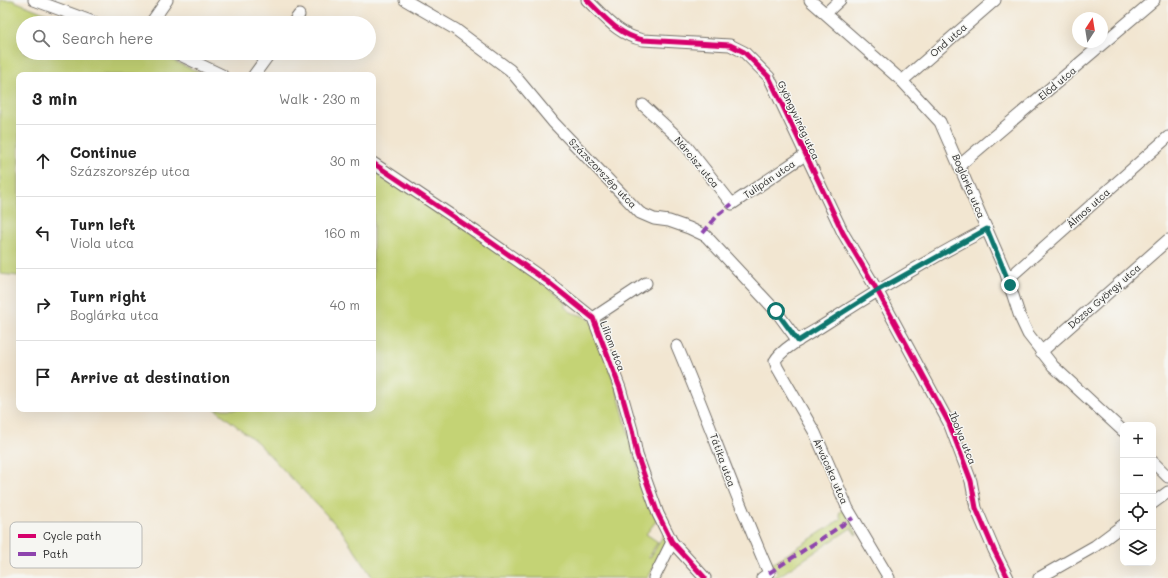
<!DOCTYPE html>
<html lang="en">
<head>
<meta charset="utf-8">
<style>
	body { margin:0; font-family:Mali,sans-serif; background:#f6f6f6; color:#222 }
	.controls { position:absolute; right:12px; bottom:12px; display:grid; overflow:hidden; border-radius:8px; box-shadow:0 4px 16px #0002 }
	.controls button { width:36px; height:36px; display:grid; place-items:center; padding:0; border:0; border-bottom:1px solid #e0e0e0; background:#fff; color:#222; font:20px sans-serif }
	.compass { position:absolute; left:1072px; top:12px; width:36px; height:36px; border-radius:50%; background:#fff; box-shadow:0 4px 16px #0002; rotate:12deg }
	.stop { position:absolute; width:12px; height:12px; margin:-9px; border:3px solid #0f766e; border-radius:50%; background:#fff }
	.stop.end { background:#0f766e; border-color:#fff; box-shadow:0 1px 4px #0008 }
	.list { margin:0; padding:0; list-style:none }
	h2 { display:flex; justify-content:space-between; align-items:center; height:52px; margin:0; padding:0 16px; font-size:17px }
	h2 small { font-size:13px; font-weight:400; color:#767676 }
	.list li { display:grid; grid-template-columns:26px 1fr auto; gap:12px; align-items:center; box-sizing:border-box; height:72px; padding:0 16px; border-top:1px solid #e0e0e0 }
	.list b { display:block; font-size:15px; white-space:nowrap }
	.list p { margin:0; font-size:13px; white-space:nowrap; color:#767676 }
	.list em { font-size:13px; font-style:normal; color:#767676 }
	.icon { flex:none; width:22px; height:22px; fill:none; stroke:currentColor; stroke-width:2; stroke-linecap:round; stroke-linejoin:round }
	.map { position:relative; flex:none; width:1168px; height:578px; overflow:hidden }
	.search { position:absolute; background:#fff; box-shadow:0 4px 16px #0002; left:16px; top:16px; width:360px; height:44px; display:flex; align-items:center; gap:10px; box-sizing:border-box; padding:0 14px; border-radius:22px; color:#767676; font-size:15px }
	.panel { position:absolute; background:#fff; box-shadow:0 4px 16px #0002; left:16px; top:72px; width:360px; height:340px; border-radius:8px }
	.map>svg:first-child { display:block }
</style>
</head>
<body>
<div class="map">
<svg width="1168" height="578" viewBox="0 0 1168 578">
	<rect width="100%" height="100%" fill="#f6f6f2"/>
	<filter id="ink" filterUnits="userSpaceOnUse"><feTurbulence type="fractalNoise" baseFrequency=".025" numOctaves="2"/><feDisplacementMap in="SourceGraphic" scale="8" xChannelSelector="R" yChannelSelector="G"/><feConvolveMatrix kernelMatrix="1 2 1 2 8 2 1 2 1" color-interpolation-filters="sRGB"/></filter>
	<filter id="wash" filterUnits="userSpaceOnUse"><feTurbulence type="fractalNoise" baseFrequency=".012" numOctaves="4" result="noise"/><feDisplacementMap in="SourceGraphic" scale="16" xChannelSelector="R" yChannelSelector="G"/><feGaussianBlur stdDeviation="0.9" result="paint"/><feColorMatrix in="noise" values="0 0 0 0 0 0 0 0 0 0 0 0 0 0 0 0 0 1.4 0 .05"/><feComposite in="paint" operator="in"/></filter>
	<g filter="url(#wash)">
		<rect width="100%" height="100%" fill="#f2e6d1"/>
		<g fill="#c4d375" stroke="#787f50">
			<polygon points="0,0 12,0 69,23 23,23 23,53 156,53 205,75 19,75 19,276 0,274"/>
			<path d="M373 167 414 193 545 285 565 302V307C574 317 581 312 591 321L616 387 636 461 657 520 646 534 658 542 648 557 650 558 664 534 668 540 648 578H373L341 530 257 442 215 409H373Z"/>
			<polygon points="844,509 857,534 856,535 851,528 776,578 772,578 777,573 775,568 770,567 764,552 766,551 772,564 841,519 839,513"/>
		</g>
	</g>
	<g filter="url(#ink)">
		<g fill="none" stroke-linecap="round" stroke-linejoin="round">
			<defs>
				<g id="minor">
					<polyline points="34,0 96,23"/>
					<polyline points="405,0 455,29 510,70 554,123 640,213 654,219 669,221 689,228 706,236 776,311 798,341"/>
					<path d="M587 0C605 17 618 35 643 40L730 45 744 52 769 77 843 233 877 290 949 423 971 481 976 508 994 550 1008 578"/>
					<polyline points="810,0 902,81 940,122 1005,271 1020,317 1028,334 1053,366 1123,431"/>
					<polyline points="826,13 840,0"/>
					<polyline points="151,23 167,0"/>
					<polyline points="293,23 299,15"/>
					<polyline points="176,53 222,75"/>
					<polyline points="254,75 270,53"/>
					<polyline points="902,81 995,0"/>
					<polyline points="643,105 684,143 732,204 805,155"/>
					<polyline points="373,163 485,238 548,282 593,318 620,388 632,430 637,455 658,514 672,542 705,578"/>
					<polyline points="960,165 1154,0"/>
					<polyline points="1008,279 1168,137"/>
					<polyline points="593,318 646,283"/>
					<path d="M677 346C709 421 736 498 769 573L762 578"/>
					<polyline points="1041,352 1168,240"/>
					<polyline points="1153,462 1168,477"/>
					<polyline points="1153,503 1168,492"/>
					<polyline points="654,578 672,542"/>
					<path d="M889 578 848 509 815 433 777 367 775 361C781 349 807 335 819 328 873 293 929 259 987 229"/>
					<polyline points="1039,578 1095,546 1123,525"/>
				</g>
			</defs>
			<use href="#minor" stroke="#716c65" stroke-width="13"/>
			<use href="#minor" stroke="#fff" stroke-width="11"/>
			<g stroke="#8e44ad" stroke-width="4" stroke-dasharray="8 4" stroke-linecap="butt">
				<polyline points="703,233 718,215 732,204"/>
				<polyline points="769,573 853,518"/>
			</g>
			<defs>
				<g id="cycleway">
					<path d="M587 0C605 17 618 35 643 40L730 45 744 52 769 77 843 233 877 290 949 423 971 481 976 508 994 550 1008 578"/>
					<polyline points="373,163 485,238 548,282 593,318 620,388 632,430 637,455 658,514 672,542 705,578"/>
				</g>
			</defs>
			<use href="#cycleway" stroke="#f6f6f2" stroke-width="8"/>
			<use href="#cycleway" stroke="#d6006c" stroke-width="5"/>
		</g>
	</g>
	<g fill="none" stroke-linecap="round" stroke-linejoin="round" filter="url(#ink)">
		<polyline stroke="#0f766e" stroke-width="5" points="776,311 798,341 878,290 987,229 1010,285"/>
	</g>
	<g text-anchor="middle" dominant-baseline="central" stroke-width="3" stroke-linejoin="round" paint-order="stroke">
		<g font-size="10" fill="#2b2b2b" stroke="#f6f6f2">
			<text transform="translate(948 40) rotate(-41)">Ond utca</text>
			<text transform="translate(1057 83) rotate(-40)">Előd utca</text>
			<text transform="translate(799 120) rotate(65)">Gyöngyvirág utca</text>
			<text transform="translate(697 162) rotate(50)">Nárcisz utca</text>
			<text transform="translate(603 173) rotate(46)">Százszorszép utca</text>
			<text transform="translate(769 179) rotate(-34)">Tulipán utca</text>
			<text transform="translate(969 186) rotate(67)">Boglárka utca</text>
			<text transform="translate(1088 208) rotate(-42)">Álmos utca</text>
			<text transform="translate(1104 296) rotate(-41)">Dózsa György utca</text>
			<text transform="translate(613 346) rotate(69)">Liliom utca</text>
			<text transform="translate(963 438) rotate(68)">Ibolya utca</text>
			<text transform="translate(723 460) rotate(70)">Tátika utca</text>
			<text transform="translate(831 471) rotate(66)">Árvácska utca</text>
		</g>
	</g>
	<rect x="10" y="522" width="132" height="46" rx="6" fill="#f6f6f2" stroke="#b9b9b6" stroke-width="1"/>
	<rect x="18" y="534" width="18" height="4" fill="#d6006c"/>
	<rect x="18" y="552" width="18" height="4" fill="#8e44ad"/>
	<g font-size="11" fill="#2b2b2b">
		<text x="43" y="540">Cycle path</text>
		<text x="43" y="558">Path</text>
	</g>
</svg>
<div class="controls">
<button>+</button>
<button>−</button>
<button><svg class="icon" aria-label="locate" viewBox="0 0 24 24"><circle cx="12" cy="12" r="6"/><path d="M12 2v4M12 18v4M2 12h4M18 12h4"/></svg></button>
<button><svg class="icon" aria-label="layers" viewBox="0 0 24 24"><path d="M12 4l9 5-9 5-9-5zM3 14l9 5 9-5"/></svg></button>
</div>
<svg class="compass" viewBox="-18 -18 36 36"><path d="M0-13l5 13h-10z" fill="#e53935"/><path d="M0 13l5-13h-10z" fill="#767676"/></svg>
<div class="stop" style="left:776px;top:311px"></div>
<div class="stop end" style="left:1010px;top:285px"></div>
<div class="search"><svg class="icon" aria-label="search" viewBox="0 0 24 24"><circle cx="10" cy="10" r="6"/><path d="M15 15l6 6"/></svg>Search here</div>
<section class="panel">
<h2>3 min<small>Walk · 230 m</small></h2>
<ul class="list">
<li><svg class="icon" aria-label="ahead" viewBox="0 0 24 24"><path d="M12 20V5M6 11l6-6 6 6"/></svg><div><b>Continue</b><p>Százszorszép utca</p></div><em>30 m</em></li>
<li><svg class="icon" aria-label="left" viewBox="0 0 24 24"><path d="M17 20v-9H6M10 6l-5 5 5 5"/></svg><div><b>Turn left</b><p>Viola utca</p></div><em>160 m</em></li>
<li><svg class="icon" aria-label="right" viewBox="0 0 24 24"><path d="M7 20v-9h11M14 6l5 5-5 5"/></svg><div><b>Turn right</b><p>Boglárka utca</p></div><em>40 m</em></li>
<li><svg class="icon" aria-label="arrive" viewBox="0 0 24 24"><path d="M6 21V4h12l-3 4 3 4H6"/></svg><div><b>Arrive at destination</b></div></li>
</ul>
</section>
</div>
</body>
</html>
